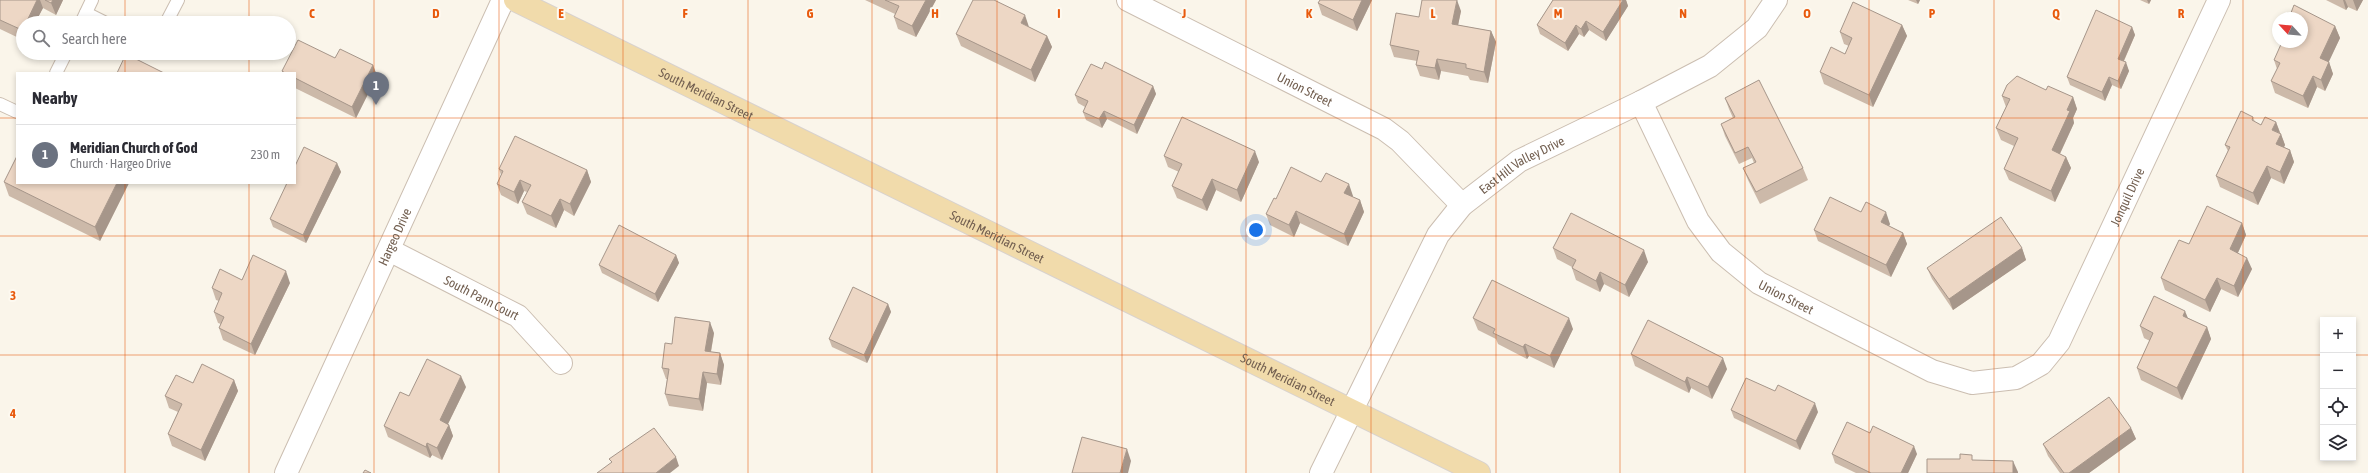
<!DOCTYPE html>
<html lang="en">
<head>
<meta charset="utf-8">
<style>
	body { margin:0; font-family:"Asap Condensed",sans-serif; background:#f7f7f7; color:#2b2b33 }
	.controls { position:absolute; right:12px; bottom:12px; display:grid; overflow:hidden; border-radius:0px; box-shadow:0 2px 6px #0003 }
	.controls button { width:36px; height:36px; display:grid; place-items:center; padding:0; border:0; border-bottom:1px solid #e1e1e2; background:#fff; color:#2b2b33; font:20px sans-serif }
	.compass { position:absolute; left:2272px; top:12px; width:36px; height:36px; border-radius:50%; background:#fff; box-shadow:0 2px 6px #0003; rotate:296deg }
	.you { position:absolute; left:1256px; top:230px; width:14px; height:14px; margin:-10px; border:3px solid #fff; border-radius:50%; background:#1a73e8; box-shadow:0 0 0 6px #1a73e833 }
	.badge { display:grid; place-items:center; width:26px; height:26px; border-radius:50%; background:#775246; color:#fff; font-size:13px; font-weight:700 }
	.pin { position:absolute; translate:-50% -33px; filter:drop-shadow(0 1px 2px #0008) }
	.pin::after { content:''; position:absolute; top:21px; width:14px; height:12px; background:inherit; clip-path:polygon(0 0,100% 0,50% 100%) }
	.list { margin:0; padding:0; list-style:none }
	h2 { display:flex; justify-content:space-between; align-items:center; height:52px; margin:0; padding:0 16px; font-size:17px }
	h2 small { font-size:13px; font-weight:400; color:#7c7c81 }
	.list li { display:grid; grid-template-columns:26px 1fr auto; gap:12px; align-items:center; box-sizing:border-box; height:60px; padding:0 16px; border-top:1px solid #e1e1e2 }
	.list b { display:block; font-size:15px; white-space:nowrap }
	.list p { margin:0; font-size:13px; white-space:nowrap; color:#7c7c81 }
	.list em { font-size:13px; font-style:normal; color:#7c7c81 }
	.icon { flex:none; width:22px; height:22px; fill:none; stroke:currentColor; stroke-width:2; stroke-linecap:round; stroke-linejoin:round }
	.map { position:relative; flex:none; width:2368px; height:473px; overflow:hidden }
	.search { position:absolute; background:#fff; box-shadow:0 2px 6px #0003; left:16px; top:16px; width:280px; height:44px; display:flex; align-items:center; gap:10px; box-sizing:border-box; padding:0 14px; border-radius:22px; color:#7c7c81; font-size:15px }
	.panel { position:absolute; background:#fff; box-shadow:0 2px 6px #0003; left:16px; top:72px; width:280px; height:112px; border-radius:0px }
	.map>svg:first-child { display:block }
</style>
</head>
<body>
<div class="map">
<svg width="2368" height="473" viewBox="0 0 2368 473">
	<rect width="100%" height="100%" fill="#faf5ea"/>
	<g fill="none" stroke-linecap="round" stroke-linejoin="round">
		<defs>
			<g id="lane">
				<polyline points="86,13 106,23"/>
				<polyline points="81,23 92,0"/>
				<polyline points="166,23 178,0"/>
				<polyline points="56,73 66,53"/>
				<polyline points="0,104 17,112"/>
			</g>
			<g id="street">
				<path id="s1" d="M1128 0 1384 129 1400 141 1462 205"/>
				<path id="s2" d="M1641 102 1698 221 1721 252 1759 283 1932 371 1972 383 2016 378 2041 364 2059 342 2219 0"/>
				<path id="s3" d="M389 250 518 316 561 363"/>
				<path id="s4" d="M286 473 503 0"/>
				<path id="s5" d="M1321 473 1438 235 1462 205 1519 161 1641 102 1710 66 1757 28 1776 0"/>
			</g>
			<g id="primary">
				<path id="s6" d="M515 0 1479 473"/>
			</g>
		</defs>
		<use href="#lane" stroke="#cbbeb1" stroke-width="14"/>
		<use href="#street" stroke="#cbbeb1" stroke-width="24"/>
		<use href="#primary" stroke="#d8d2ce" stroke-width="24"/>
		<use href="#lane" stroke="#fff" stroke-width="12"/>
		<use href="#street" stroke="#fff" stroke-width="22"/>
		<use href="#primary" stroke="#f1dbab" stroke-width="22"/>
	</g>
	<g fill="#ccb9a9">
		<polygon points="0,0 63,0 56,15 43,8 35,23 23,23 23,40 0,29"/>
		<polygon points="865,0 936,0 916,37 898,29 894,17 895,14"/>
		<polygon points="1320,0 1372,0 1357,31 1322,15 1318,3"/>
		<polygon points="1553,0 1626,0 1628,6 1606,41 1589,30 1584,37 1579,34 1568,51 1540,34 1537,25"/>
		<polygon points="1908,0 1920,0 1918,4"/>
		<polygon points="2140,0 2151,0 2149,4"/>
		<polygon points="2326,0 2363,0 2357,11 2348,7 2346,10"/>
		<polygon points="1461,11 1458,25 1491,31 1496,42 1488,83 1470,80 1468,76 1441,71 1439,80 1420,76 1416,65 1417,61 1394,57 1390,45 1419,17"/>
		<polygon points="1902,25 1907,36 1873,107 1824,84 1820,72 1845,54 1849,46 1844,44 1840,32"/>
		<polygon points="2335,26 2340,38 2328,62 2329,62 2333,74 2325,91 2317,87 2308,108 2275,93 2271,81 2277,69 2274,60 2289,45 2289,44 2287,43 2286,42 2302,42"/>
		<polygon points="1029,27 1047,36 1052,47 1035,82 961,46 956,34"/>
		<polygon points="2132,27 2135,35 2124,61 2129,71 2121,89 2112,85 2105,101 2070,85 2067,77"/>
		<polygon points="335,58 373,65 377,76 356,118 295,88 295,73 282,73 282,71"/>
		<polygon points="1102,69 1153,86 1156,94 1137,134 1107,119 1102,128 1086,120 1083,112 1085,107 1078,103 1075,95"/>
		<polygon points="2046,90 2073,97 2077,109 2073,118 2074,123 2060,154 2066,157 2071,168 2055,202 2009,180 2004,169 2014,146 2001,140 1996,128 2006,107 2002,96"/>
		<polygon points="1725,98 1803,168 1808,180 1760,204 1748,180 1743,168 1754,163 1752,158 1739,164 1725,136 1721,124 1733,118 1729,109"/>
		<polygon points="2253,117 2255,122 2261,125 2276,122 2285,145 2284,147 2290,150 2294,162 2284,184 2271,178 2258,205 2220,187 2216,176 2228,151 2225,145"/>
		<polygon points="1164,156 1259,162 1241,202 1216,190 1207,211 1177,198 1172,186 1179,172 1168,167"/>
		<polygon points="337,163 341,172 306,243 273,227 270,219"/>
		<polygon points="499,169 587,170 591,182 574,216 564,210 556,228 527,214 522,202 527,192 524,191 518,204 501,195 497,184 501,175"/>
		<polygon points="4,182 17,183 129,183 100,241 9,196"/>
		<polygon points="1321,182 1353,196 1352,197 1360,200 1364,212 1348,246 1300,223 1294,237 1270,225 1266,214 1276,199"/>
		<polygon points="1861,212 1890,224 1889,226 1903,233 1907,244 1891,277 1818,241 1814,230"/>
		<polygon points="2242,223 2246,235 2238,253 2252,269 2238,297 2221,289 2210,312 2165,290 2161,278 2189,244"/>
		<polygon points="1553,248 1648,262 1629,297 1604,284 1600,292 1576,280 1572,268 1572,267 1557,259"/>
		<polygon points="2022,248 2026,260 1953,310 1932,279 1927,268"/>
		<polygon points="676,255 679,263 658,302 602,273 599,265"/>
		<polygon points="242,280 290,283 255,355 223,340 219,328 221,324 218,323 214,312 219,301 216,300 212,288"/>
		<polygon points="888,304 891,312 867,363 832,347 829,339"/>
		<polygon points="1473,318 1573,329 1554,368 1529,356 1527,359 1498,344 1496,339 1478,330"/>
		<polygon points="2188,318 2207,327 2211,339 2182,400 2141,380 2137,368 2150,341 2144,338 2140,326"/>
		<polygon points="714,333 711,352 720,353 724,365 721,385 707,383 703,411 669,406 665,394 667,379 666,379 662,368 672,344"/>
		<polygon points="1631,354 1727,369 1712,399 1691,388 1689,393 1635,366"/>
		<polygon points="234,380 238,391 205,461 172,446 168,434 178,412 169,408 165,396 193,383"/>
		<polygon points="466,387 448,424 449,425 453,436 442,460 432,455 430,458 388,437 384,426"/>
		<polygon points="1731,410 1818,412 1800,450 1734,418"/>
		<polygon points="2131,428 2136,439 2089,473 2060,473 2048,456 2043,444"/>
		<polygon points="1870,433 1917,454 1908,473 1856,473 1835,463 1832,454"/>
	</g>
	<g fill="#a6968a">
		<polygon points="37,0 40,0 43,8 35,23 26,23"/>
		<polygon points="53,0 63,0 56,15 51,3"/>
		<polygon points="926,0 936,0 916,37 912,26"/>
		<polygon points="1362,0 1372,0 1357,31 1353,20"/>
		<polygon points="1457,0 1461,11 1456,35 1452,24"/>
		<polygon points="1623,0 1626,0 1628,6 1606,41 1603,32"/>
		<polygon points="1916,0 1920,0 1918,4"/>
		<polygon points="2147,0 2151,0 2149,4"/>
		<polygon points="2343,0 2345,0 2348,7 2346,10"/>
		<polygon points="2353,0 2363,0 2357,11"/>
		<polygon points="1025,15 1029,27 1021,23"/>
		<polygon points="1586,21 1589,30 1584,37 1581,29"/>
		<polygon points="1576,25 1579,34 1568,51 1565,43"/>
		<polygon points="1902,25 1907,36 1873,107 1869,95"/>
		<polygon points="2335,26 2340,38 2325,70 2320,58"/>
		<polygon points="2132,27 2135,35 2121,67 2118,59"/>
		<polygon points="1491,31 1496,42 1488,83 1484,72"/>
		<polygon points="1047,36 1052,47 1035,82 1031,70"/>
		<polygon points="1437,59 1441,71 1439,80 1435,68"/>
		<polygon points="2126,62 2129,71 2121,89 2118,81"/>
		<polygon points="2329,62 2333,74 2325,91 2321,80"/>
		<polygon points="373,65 377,76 356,118 352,107"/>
		<polygon points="2313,76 2317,87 2308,108 2303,96"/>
		<polygon points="2109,77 2112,85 2105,101 2102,92"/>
		<polygon points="1153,86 1156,94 1137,134 1134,125"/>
		<polygon points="2073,97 2077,109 2073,118 2074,123 2056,162 2052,150 2067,110"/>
		<polygon points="1104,111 1107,119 1102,128 1099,119"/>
		<polygon points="2276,122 2280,133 2272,130"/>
		<polygon points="2281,134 2285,145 2280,155 2276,144"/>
		<polygon points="2290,150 2294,162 2284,184 2280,172"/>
		<polygon points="1255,151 1259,162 1241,202 1237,190"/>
		<polygon points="2066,157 2071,168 2055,202 2051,191"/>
		<polygon points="337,163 341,172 306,243 303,235"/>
		<polygon points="2267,166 2271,178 2258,205 2253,193"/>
		<polygon points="587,170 591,182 574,216 570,204"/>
		<polygon points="1212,179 1216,190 1207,211 1202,200"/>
		<polygon points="520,180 524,191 518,204 514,192"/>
		<polygon points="117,183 129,183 100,241 95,227"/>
		<polygon points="1349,184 1353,196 1349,205 1344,193"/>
		<polygon points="560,199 564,210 556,228 551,216"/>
		<polygon points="1360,200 1364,212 1348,246 1344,234"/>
		<polygon points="1296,211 1300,223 1294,237 1289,225"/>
		<polygon points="1886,212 1890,224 1885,233 1881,222"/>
		<polygon points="2242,223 2246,235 2234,261 2230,249"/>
		<polygon points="1903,233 1907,244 1891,277 1886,265"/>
		<polygon points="2022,248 2026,260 1953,310 1949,299"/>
		<polygon points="1644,250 1648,262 1629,297 1625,285"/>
		<polygon points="676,255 679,263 658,302 655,294"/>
		<polygon points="2247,258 2252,269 2238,297 2234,286"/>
		<polygon points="286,271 290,283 255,355 251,344"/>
		<polygon points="1600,272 1604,284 1600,292 1596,281"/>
		<polygon points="2217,278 2221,289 2210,312 2205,300"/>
		<polygon points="888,304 891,312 867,363 864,355"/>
		<polygon points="2185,311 2190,323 2183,316"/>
		<polygon points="1569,318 1573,329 1554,368 1550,356"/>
		<polygon points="710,322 714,333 709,362 705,351"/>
		<polygon points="2207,327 2211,339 2182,400 2177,388"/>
		<polygon points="1525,344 1529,356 1527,359 1523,347"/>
		<polygon points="720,353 724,365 721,385 717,374"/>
		<polygon points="1723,358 1727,369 1712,399 1708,387"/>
		<polygon points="703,372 707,383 703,411 699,399"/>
		<polygon points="461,376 466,387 444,432 440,420"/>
		<polygon points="1687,377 1691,388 1689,393 1685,382"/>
		<polygon points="234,380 238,391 205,461 201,450"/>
		<polygon points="1815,403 1818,412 1800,450 1796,441"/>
		<polygon points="449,425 453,436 442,460 437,448"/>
		<polygon points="2131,428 2136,439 2089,473 2069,473"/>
		<polygon points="427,443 432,455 430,458 426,447"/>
		<polygon points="1914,446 1917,454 1908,473 1901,473"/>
		<polygon points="1127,449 1131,461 1128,473 1120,473"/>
		<polygon points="676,457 679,466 670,473 656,473"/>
		<polygon points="2013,461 2018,472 2018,473 2013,473"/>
	</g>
	<g fill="#edd7c5" stroke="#a6968a">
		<polygon points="0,0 37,0 26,23 23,23 23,28 22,30 0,20"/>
		<polygon points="45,0 53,0 51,3"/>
		<polygon points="885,0 926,0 912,26 894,17 899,6"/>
		<polygon points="973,0 994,0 1025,15 1021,23 1047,36 1031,70 956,34"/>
		<polygon points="1320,0 1362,0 1353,20 1318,3"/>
		<polygon points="1422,0 1457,0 1452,24 1491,31 1484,72 1466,68 1466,64 1437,59 1435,68 1416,65 1419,51 1390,45 1396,13 1419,17"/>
		<polygon points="1553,0 1623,0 1603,32 1586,21 1581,29 1576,25 1565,43 1537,25"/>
		<polygon points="1853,2 1902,25 1869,95 1820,72 1831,47 1845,54 1852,38 1840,32"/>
		<polygon points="2294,5 2335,26 2320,58 2329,62 2321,80 2313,76 2303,96 2271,81 2280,63 2274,60 2282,42 2289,45 2290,42 2302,42 2302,18 2289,18"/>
		<polygon points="2096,10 2132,27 2118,59 2126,62 2118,81 2109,77 2102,92 2067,77"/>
		<polygon points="298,40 335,58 340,49 373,65 352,107 295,78 295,73 285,73 282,71"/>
		<polygon points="126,54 164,73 117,73"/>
		<polygon points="1105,62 1153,86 1134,125 1104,111 1099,119 1083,112 1088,101 1075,95 1091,64 1102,69"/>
		<polygon points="2017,76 2046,90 2048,86 2073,97 2067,110 2070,111 2052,150 2066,157 2051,191 2004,169 2018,138 1996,128 2010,99 2002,96 2007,85"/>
		<polygon points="1759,80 1803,168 1756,192 1743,168 1756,162 1748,147 1735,153 1721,124 1735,117 1725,98"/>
		<polygon points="2241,111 2253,117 2252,120 2261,125 2265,117 2276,122 2272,130 2281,134 2276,144 2290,150 2280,172 2267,166 2253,193 2216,176 2230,147 2225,145"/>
		<polygon points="1182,117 1255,151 1237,190 1212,179 1202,200 1172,186 1182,164 1164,156"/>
		<polygon points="515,136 587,170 570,204 560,199 551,216 522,202 531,185 520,180 514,192 497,184 503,171 499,169"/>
		<polygon points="304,147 337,163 303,235 270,219 287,183 295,183 295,166"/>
		<polygon points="17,156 17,183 117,183 95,227 4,182"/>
		<polygon points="1291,167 1321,182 1326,173 1349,184 1344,193 1360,200 1344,234 1296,211 1289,225 1266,214 1274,198 1276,199"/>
		<polygon points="1830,197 1861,212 1866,202 1886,212 1881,222 1903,233 1886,265 1814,230"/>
		<polygon points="2207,206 2242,223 2230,249 2247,258 2234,286 2217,278 2205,300 2161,278 2179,240 2189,244"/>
		<polygon points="1571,213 1644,250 1625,285 1600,272 1596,281 1572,268 1576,260 1553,248"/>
		<polygon points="2001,217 2022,248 1949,299 1927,268"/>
		<polygon points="619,225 676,255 655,294 599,265"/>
		<polygon points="253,255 286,271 251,344 219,328 224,317 214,312 222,293 212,288 220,269 242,280"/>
		<polygon points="1492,280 1569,318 1550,356 1525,344 1523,347 1493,333 1495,329 1473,318"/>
		<polygon points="853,287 888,304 864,355 829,339"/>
		<polygon points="2154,296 2185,311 2183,316 2207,327 2177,388 2137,368 2153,333 2140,326"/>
		<polygon points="675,317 710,322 705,351 720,353 717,374 703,372 699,399 665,394 669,369 662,368 665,343 672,344"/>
		<polygon points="1648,320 1723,358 1708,387 1687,377 1685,382 1631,354"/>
		<polygon points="427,359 461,376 440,420 449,425 437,448 427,443 426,447 384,426 400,392 409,396"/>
		<polygon points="202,364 234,380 201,450 168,434 182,404 165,396 176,375 193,383"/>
		<polygon points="1746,378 1775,391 1778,385 1815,403 1796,441 1731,410"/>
		<polygon points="2109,397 2131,428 2069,473 2064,473 2043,444"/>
		<polygon points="1847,422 1870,433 1873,426 1914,446 1901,473 1871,473 1832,454"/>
		<polygon points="654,428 676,457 656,473 597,473 612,462 609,459"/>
		<polygon points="1082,437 1127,449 1120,473 1072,473"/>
		<polygon points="1960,454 1972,455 1972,460 2013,461 2013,473 1927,473 1927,459 1960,459"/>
		<polygon points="365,470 371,473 363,473"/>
	</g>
	<path fill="none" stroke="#e8590c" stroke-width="1" stroke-opacity="0.55" d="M125 0V23M249 0V23M374 0V473M499 0V473M623 0V473M748 0V473M872 0V473M997 0V473M1122 0V473M1246 0V473M1371 0V473M1496 0V473M1620 0V473M1745 0V473M1869 0V473M1994 0V473M2119 0V473M2243 0V473M125 53V73M249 53V73M0 118H17M295 118H2368M125 183V473M249 183V473M0 236H2368M0 355H2323M2353 355H2368"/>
	<g text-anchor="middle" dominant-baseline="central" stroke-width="4" stroke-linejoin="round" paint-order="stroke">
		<g font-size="13" fill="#725f50" stroke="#fdf9f0">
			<text stroke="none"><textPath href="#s1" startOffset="198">Union Street</textPath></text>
			<text stroke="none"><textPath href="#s6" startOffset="213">South Meridian Street</textPath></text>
			<text stroke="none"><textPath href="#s5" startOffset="376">East Hill Valley Drive</textPath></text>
			<text stroke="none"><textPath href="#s2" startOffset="717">Jonquil Drive</textPath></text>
			<text stroke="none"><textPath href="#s6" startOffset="537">South Meridian Street</textPath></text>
			<text stroke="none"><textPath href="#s4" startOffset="260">Hargeo Drive</textPath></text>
			<text stroke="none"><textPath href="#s2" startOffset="250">Union Street</textPath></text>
			<text stroke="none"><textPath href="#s3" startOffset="104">South Pann Court</textPath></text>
			<text stroke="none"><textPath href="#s6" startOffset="861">South Meridian Street</textPath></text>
		</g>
	</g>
	<g font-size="13" text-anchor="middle" font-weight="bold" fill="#e8590c" stroke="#fdf9f0" stroke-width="4" stroke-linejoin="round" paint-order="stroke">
		<text x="312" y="18">C</text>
		<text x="436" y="18">D</text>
		<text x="561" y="18">E</text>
		<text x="685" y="18">F</text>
		<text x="810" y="18">G</text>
		<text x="935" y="18">H</text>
		<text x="1059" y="18">I</text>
		<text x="1184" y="18">J</text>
		<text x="1309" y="18">K</text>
		<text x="1433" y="18">L</text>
		<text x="1558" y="18">M</text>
		<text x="1683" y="18">N</text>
		<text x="1807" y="18">O</text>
		<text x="1932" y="18">P</text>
		<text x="2056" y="18">Q</text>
		<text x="2181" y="18">R</text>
		<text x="13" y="300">3</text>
		<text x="13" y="418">4</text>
	</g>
</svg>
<div class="controls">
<button>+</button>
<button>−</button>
<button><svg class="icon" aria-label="locate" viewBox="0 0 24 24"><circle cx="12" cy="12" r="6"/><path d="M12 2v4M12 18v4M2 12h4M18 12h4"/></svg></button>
<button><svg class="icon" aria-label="layers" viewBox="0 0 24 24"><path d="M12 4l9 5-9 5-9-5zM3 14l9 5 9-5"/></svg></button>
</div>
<svg class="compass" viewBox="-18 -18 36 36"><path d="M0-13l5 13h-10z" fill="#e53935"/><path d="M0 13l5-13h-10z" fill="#7c7c81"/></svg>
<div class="you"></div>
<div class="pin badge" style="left:376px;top:105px;background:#6b7280">1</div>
<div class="search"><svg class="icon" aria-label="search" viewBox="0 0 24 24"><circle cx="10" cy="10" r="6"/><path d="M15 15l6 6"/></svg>Search here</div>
<section class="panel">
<h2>Nearby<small></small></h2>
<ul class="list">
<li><span class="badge" style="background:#6b7280">1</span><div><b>Meridian Church of God</b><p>Church · Hargeo Drive</p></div><em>230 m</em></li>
</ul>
</section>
</div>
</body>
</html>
